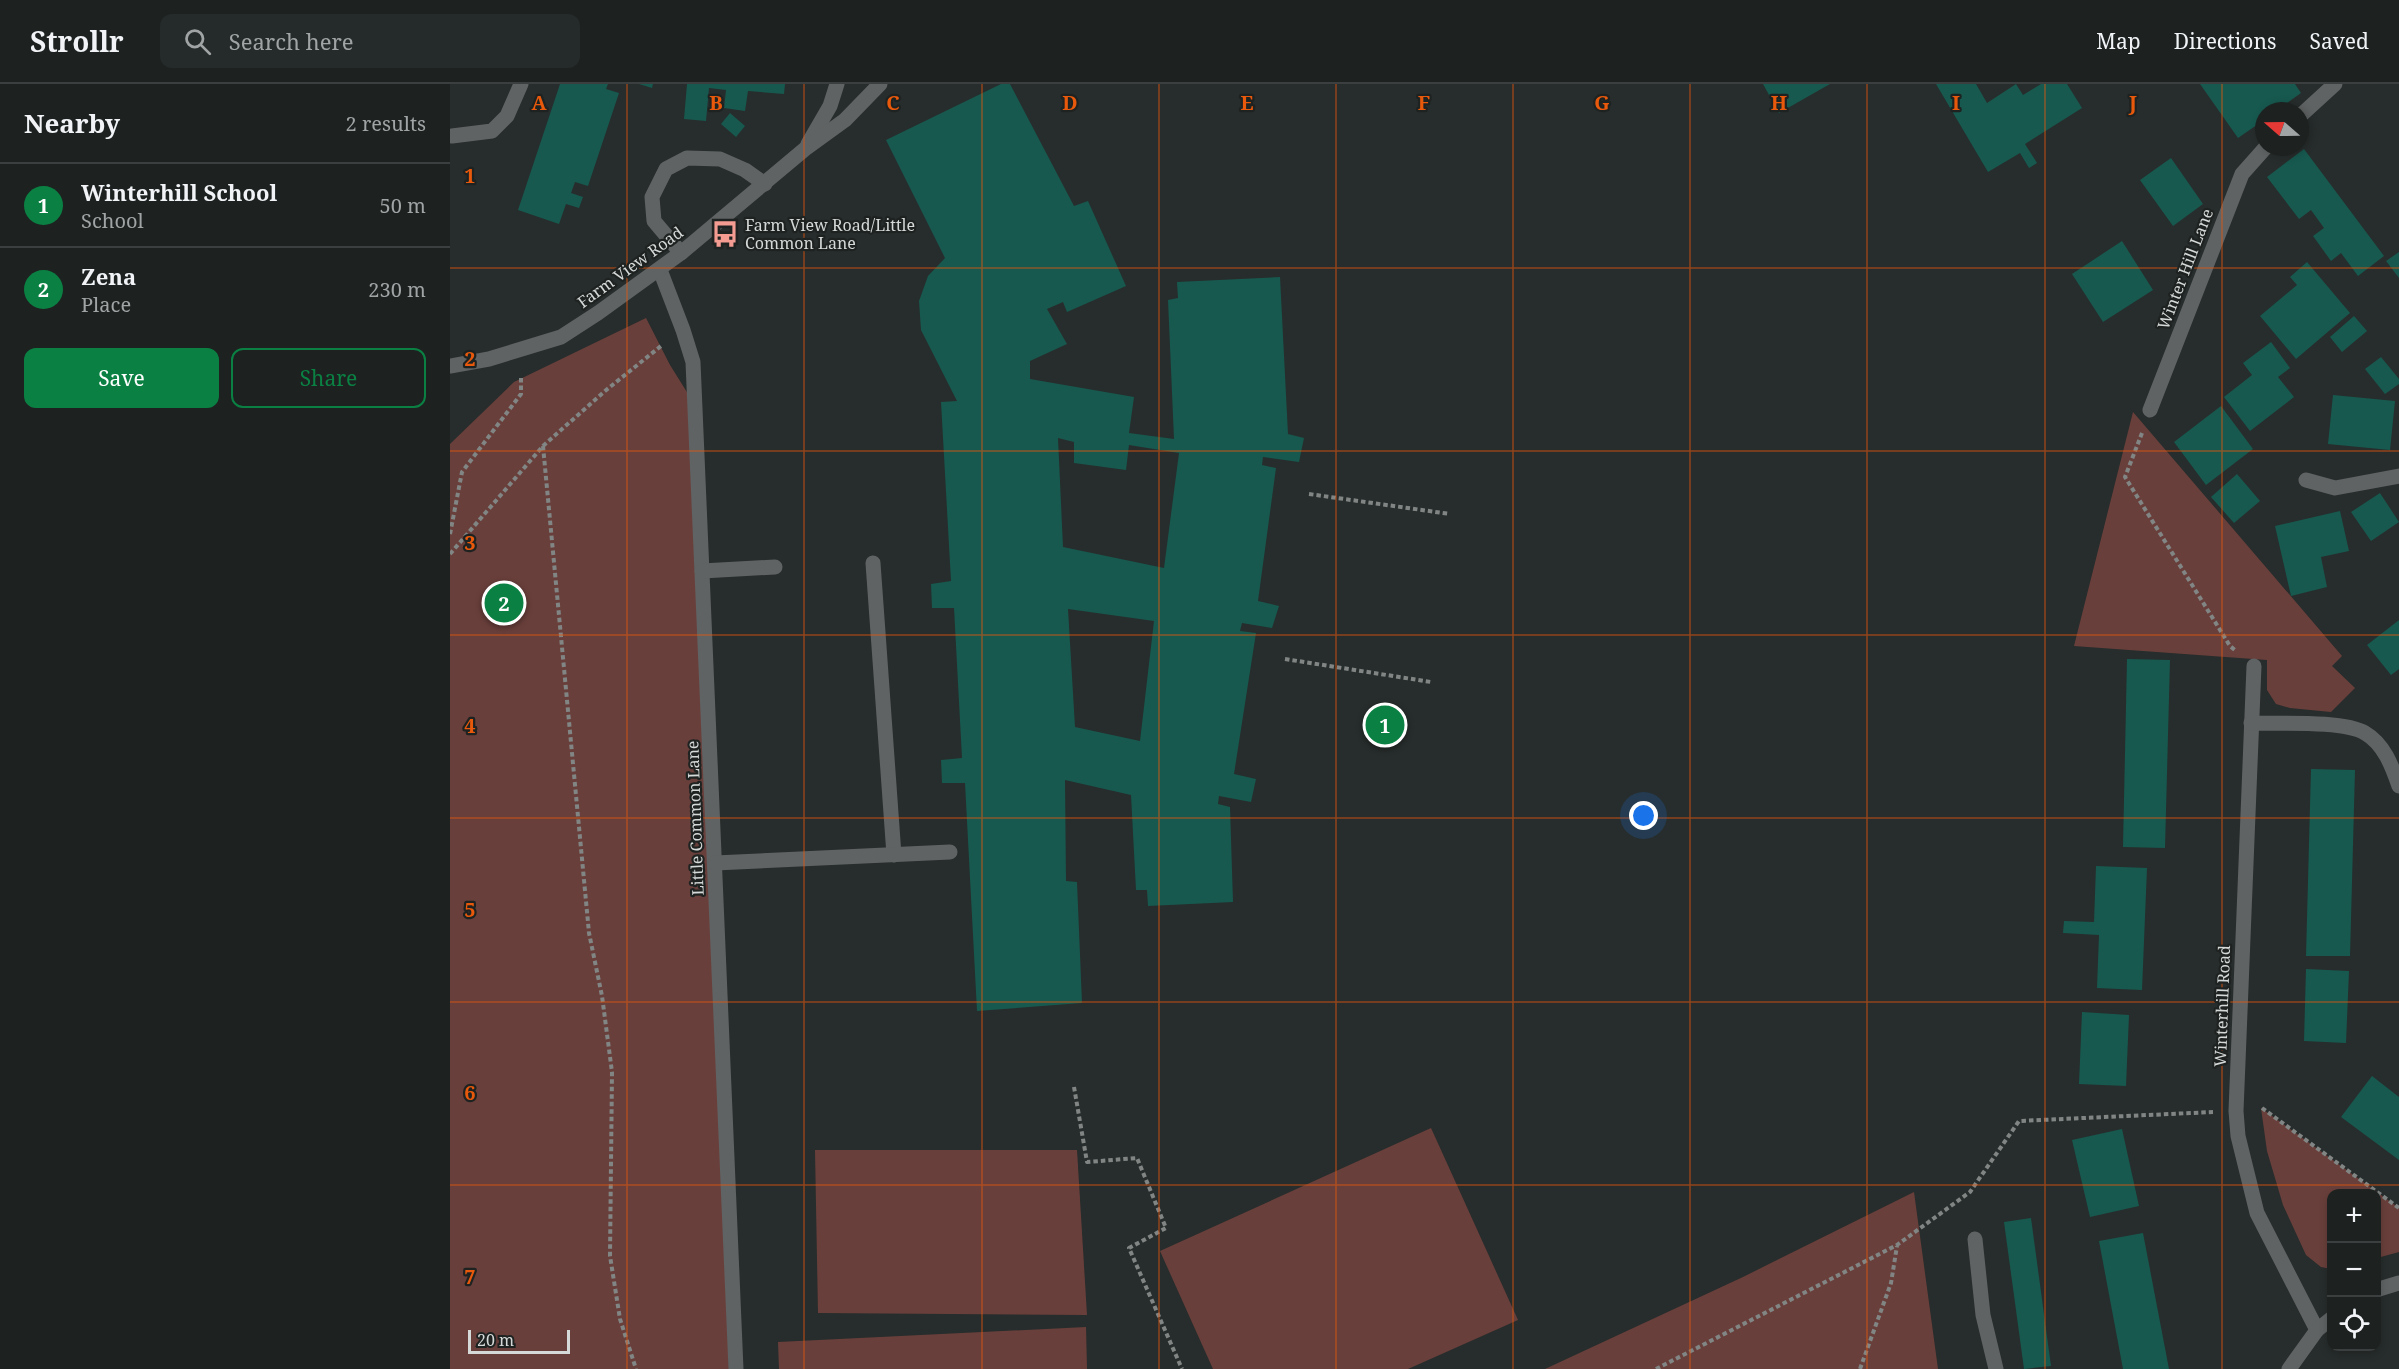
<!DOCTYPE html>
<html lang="en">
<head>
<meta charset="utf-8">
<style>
	body { margin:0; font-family:"Noto Serif",serif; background:#252a2a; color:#f1f3f6 }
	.controls { position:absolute; right:18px; bottom:18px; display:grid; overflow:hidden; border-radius:12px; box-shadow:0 3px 9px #0003 }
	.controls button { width:54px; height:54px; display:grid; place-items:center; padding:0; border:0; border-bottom:2px solid #3b3f3f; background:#1d2221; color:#f1f3f6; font:30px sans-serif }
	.compass { position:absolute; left:1805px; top:18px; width:54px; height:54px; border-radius:50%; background:#1d2221; box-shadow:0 3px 9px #0003; rotate:290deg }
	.scale { position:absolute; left:18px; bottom:15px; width:102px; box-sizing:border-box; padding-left:6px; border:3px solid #d5d9d8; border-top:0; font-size:16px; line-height:21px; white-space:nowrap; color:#d5d9d8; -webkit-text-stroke:4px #1e2322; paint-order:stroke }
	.you { position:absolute; left:1194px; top:732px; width:21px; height:21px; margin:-15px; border:4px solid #fff; border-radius:50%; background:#1a73e8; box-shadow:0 0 0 9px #1a73e833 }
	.badge { display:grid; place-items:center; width:39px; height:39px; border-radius:50%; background:#0b8043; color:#fff; font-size:20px; font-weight:700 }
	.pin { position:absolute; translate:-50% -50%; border:3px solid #fff; box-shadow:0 2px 6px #0006 }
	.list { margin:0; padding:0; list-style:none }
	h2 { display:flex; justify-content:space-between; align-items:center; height:78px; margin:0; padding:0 24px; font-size:26px }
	h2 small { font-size:20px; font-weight:400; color:#a0a4a5 }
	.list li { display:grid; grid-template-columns:39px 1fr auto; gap:18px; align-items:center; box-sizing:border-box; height:84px; padding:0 24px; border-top:2px solid #3b3f3f }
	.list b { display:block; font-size:22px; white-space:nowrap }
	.list p { margin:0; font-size:20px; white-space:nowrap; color:#a0a4a5 }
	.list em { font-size:20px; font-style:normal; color:#a0a4a5 }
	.actions { display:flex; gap:12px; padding:18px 24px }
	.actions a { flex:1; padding:14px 0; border:2px solid #0b8043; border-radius:12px; text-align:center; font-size:21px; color:#0b8043 }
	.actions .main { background:#0b8043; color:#fff }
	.icon { flex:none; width:33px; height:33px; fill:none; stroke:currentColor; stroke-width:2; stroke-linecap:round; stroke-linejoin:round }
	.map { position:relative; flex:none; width:1949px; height:1285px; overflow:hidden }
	header { display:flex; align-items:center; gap:36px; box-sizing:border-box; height:84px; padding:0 30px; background:#1d2221; border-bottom:2px solid #3b3f3f }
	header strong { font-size:28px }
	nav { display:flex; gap:33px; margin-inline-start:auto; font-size:21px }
	.search { width:420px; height:54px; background:#252a2a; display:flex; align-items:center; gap:15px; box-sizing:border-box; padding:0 21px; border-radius:12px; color:#a0a4a5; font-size:22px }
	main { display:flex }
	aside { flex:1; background:#1d2221 }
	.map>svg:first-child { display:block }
</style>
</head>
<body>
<header>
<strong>Strollr</strong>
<div class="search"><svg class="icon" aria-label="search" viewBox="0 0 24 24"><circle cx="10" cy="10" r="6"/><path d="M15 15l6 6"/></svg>Search here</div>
<nav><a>Map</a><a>Directions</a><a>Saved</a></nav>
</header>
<main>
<aside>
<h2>Nearby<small>2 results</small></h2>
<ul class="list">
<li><span class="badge">1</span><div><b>Winterhill School</b><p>School</p></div><em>50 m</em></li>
<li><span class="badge">2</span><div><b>Zena</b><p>Place</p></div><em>230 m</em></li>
</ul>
<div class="actions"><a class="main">Save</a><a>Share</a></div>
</aside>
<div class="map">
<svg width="1949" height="1285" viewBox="0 0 1949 1285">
	<rect width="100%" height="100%" fill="#272d2c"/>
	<g fill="#693f3b">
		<polygon points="196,234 220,281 245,321 279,1285 0,1285 0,360 64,298"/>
		<polygon points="1683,328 1892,572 1882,582 1905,604 1881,628 1840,624 1826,620 1817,606 1817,576 1624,562"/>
		<polygon points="1811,1024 1949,1124 1949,1168 1927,1174 1926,1110 1882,1110 1881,1185 1871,1183 1856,1171 1833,1121 1817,1067"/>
		<polygon points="981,1044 1068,1236 958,1285 763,1285 710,1167"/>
		<polygon points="365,1066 627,1066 637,1231 368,1229"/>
		<polygon points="1464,1108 1488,1285 1095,1285 1293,1193"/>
		<polygon points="636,1243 637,1285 329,1285 328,1258"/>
	</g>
	<g fill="#17594f" fill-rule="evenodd">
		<polygon points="110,0 158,0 156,5 169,9 138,102 125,98 121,109 133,113 129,124 116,120 109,140 68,126"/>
		<polygon points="189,0 203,0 202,4"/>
		<polygon points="237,0 335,0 334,10 298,7 295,27 274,24 276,6 259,4 256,37 234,35"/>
		<path d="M551 0H560L624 122 638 117 676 202 617 228 613 218 597 225 617 260 580 277V295L684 313 679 349 724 355 718 216 728 214 727 198 830 193 838 350 854 354 849 378 813 373 812 381 826 384 808 517 829 522 822 544 792 539 790 547 806 549 784 690 806 695 801 718 769 712 768 720 780 723 783 818 698 822 697 806H686L681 711 615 696 616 797 627 798 632 919 527 927 515 699H492L491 676 512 674 504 524H482L481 500 501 497 491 318 507 317 471 246 469 217 478 192 495 174 436 56ZM608 354 624 358V379L676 386 679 361 729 369 714 484 613 463ZM618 525 704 537 690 657 625 643Z"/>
		<polygon points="1313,0 1380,0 1329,29"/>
		<polygon points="1486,0 1526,0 1537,19 1566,0 1573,11 1591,0 1617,0 1632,24 1575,60 1587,79 1579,84 1570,69 1538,88"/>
		<polygon points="1750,0 1845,0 1851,9 1826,27 1814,27 1814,36 1788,54"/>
		<polygon points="280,29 295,42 286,53 271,40"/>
		<polygon points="1854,65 1934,172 1908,192 1891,169 1881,177 1863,152 1874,144 1861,126 1849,135 1817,93"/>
		<polygon points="1721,74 1753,120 1723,142 1690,96"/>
		<polygon points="1672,157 1703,206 1653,238 1622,190"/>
		<polygon points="1949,168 1949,194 1936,177"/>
		<polygon points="1857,178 1900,229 1846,275 1810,232 1847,201 1840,193"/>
		<polygon points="1904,232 1917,247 1892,268 1880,253"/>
		<polygon points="1821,258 1840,284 1828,293 1844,313 1800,347 1774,313 1802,291 1793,279"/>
		<polygon points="1931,273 1949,295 1949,300 1935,310 1915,285"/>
		<polygon points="1883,311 1945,317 1940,366 1878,360"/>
		<polygon points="1771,322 1803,365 1756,401 1724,358"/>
		<polygon points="1787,390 1810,417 1784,439 1761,413"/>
		<polygon points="1930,409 1949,438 1921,457 1901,428"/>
		<polygon points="1890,427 1899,467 1871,473 1877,503 1841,512 1825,442"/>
		<polygon points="1949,536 1949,585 1941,591 1917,561"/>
		<polygon points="1677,575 1720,576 1715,764 1673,763"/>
		<polygon points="1861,685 1905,686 1900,872 1856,872"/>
		<polygon points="1646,782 1697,784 1692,906 1647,904 1649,851 1613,849 1614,837 1644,838"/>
		<polygon points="1856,885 1899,887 1896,959 1854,957"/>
		<polygon points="1632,928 1679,931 1676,1002 1629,1000"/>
		<polygon points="1922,992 1949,1013 1949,1076 1891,1033"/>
		<polygon points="1672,1045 1689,1122 1640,1133 1622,1056"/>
		<polygon points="1581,1134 1601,1282 1574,1285 1554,1138"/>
		<polygon points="1693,1149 1719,1285 1673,1285 1649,1157"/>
	</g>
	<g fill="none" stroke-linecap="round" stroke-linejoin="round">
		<g stroke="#818685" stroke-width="4" stroke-dasharray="4.5 3" stroke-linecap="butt">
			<polyline points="1692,349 1675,393 1780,562 1786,567"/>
			<polyline points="93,362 139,849 152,912 162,988 160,1172 170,1235 186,1285"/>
			<polyline points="859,410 1000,430"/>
			<polyline points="0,450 12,388 71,310 71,291"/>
			<polyline points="0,470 93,362 155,307 211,262"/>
			<polyline points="835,575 981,598"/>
			<polyline points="624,1003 637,1078 687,1074 716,1144 679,1164 732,1285"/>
			<polyline points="1812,1024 1949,1124"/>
			<polyline points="1206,1285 1447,1161 1520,1108 1569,1037 1763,1028"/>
			<polyline points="1410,1285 1441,1199 1447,1162"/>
		</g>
		<g stroke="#606363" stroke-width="15">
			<polyline points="1850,32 1885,0"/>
			<polyline points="2,52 42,47 57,32 71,0"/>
			<polyline points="358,60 380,22 387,0"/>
			<polyline points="231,169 204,137 202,113 216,85 237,74 270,75 295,86 315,100"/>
			<polyline points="210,186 233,246 243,278 286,1285"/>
			<polyline points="0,282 39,275 111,253 148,229 231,169 355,65 395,36 430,0"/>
			<polyline points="1700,326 1792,90 1816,63"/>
			<polyline points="1856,396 1885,404 1949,392"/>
			<polyline points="423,479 444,771"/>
			<polyline points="252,487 325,483"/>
			<polyline points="1804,582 1786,1027 1788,1052 1807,1129 1867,1246"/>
			<path d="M1801 639C1827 640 1894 636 1915 649 1934 660 1942 682 1949 702"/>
			<polyline points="265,779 500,768"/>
			<polyline points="1525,1155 1533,1231 1546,1285"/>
			<polyline points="1926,1206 1949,1199"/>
			<polyline points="1839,1285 1867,1246 1882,1234"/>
		</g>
	</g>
	<path fill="none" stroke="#e8590c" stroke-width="1.5" stroke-opacity="0.55" d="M177 0V1285M354 0V1285M532 0V1285M709 0V1285M886 0V1285M1063 0V1285M1240 0V1285M1417 0V1285M1595 0V1285M1772 0V1285M0 184H1949M0 367H1949M0 551H1949M0 734H1949M0 918H1949M0 1101H1949"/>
	<defs>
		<symbol id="bus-bare" viewBox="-9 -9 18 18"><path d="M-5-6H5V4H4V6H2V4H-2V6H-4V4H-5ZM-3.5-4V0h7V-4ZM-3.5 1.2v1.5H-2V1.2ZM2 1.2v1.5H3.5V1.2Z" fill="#f59c92" stroke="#1e2322" stroke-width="2.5" paint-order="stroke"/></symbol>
	</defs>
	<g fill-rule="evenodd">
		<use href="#bus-bare" x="256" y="131" width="38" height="38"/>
	</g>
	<g text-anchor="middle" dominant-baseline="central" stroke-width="4.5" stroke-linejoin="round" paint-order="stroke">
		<g font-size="16" fill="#d5d9d8" stroke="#1e2322" text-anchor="start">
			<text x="295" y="141">Farm View Road/Little<tspan x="295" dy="18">Common Lane</tspan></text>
		</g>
		<g font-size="16" fill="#d5d9d8" stroke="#1e2322">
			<text transform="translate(180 183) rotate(-36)">Farm View Road</text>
			<text transform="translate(1735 185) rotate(-69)">Winter Hill Lane</text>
			<text transform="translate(245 734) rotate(-92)">Little Common Lane</text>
			<text transform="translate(1772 922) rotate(-88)">Winterhill Road</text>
		</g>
	</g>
	<g font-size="20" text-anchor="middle" font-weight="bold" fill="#e8590c" stroke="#1e2322" stroke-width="4.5" stroke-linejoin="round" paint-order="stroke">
		<text x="89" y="26">A</text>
		<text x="266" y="26">B</text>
		<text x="443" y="26">C</text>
		<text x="620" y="26">D</text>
		<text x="797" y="26">E</text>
		<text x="974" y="26">F</text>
		<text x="1152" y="26">G</text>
		<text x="1329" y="26">H</text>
		<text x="1506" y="26">I</text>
		<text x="1683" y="26">J</text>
		<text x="20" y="99">1</text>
		<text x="20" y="282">2</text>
		<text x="20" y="466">3</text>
		<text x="20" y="649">4</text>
		<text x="20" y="833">5</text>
		<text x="20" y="1016">6</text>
		<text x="20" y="1200">7</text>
	</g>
</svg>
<div class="controls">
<button>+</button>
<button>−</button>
<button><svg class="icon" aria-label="locate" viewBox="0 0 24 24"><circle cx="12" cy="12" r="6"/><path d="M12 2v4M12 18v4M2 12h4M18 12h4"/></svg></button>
</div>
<svg class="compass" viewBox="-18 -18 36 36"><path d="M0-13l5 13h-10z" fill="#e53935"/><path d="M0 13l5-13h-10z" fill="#a0a4a5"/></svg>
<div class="scale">20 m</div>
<div class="you"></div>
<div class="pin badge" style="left:935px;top:641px">1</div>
<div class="pin badge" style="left:54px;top:519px">2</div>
</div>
</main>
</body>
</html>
